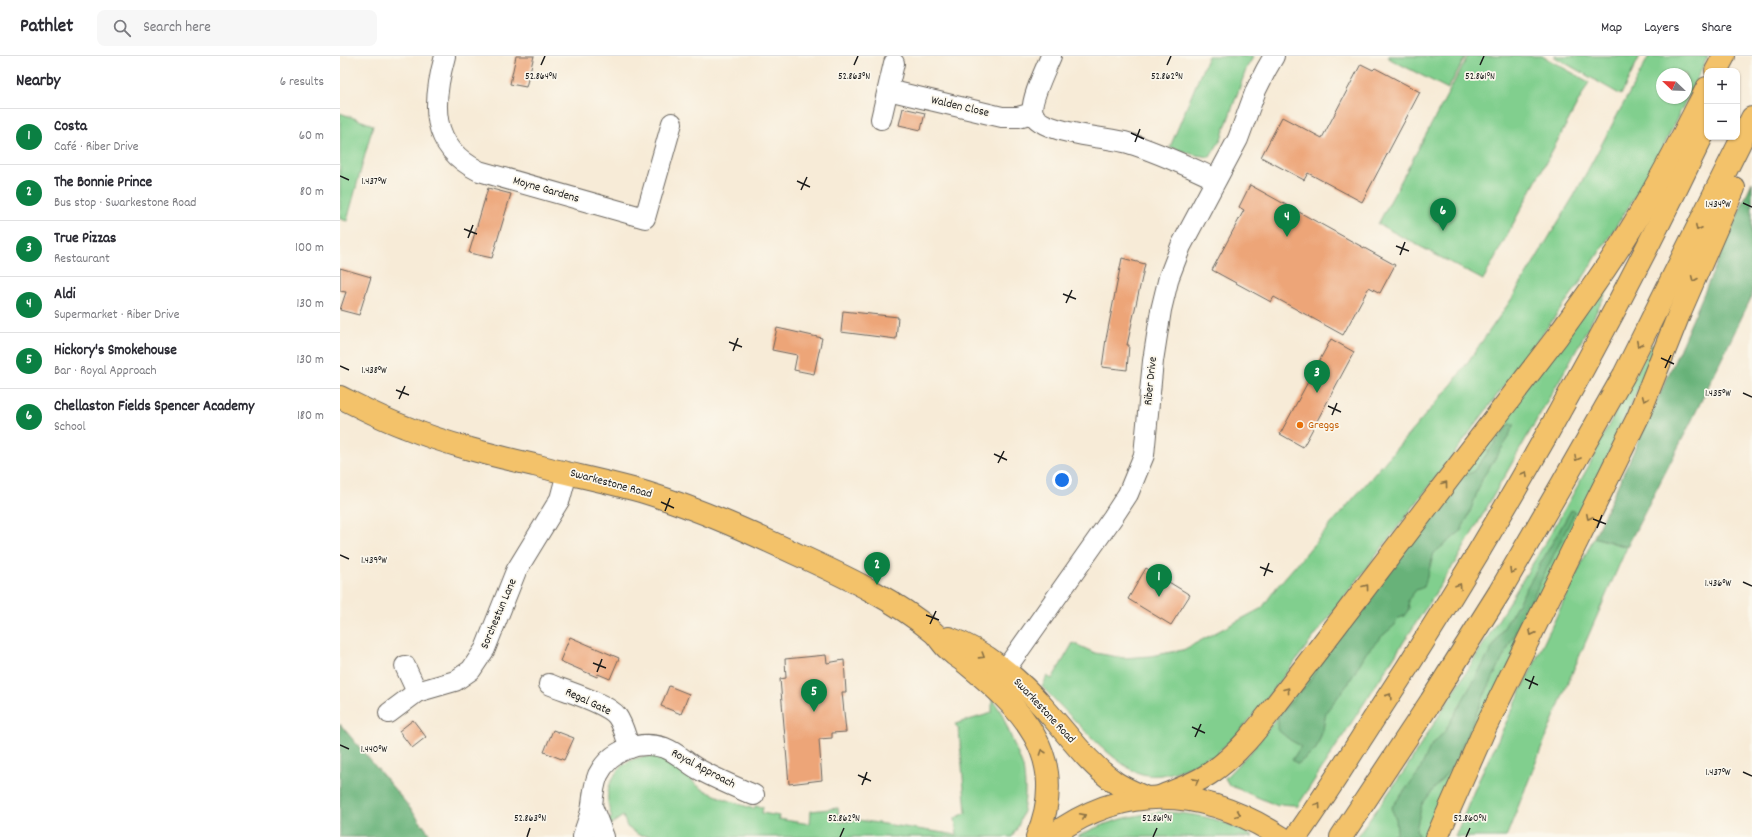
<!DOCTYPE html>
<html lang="en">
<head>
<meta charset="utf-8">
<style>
	body { margin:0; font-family:Dekko,sans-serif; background:#f7f7f7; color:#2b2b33 }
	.controls { position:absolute; right:12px; top:12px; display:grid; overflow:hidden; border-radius:8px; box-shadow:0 1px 3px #0004 }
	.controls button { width:36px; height:36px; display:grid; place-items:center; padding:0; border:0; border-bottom:1px solid #e1e1e2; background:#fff; color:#2b2b33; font:20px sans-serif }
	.compass { position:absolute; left:1316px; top:12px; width:36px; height:36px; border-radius:50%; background:#fff; box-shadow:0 1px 3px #0004; rotate:293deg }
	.you { position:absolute; left:722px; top:424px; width:14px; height:14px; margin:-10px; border:3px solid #fff; border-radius:50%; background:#1a73e8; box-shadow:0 0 0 6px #1a73e833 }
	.badge { display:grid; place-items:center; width:26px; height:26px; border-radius:50%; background:#0b8043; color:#fff; font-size:13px; font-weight:700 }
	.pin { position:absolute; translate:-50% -33px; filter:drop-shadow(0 1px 2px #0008) }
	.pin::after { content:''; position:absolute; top:21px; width:14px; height:12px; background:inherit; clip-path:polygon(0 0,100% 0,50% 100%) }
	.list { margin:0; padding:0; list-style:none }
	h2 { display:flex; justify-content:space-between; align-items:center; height:52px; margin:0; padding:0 16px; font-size:17px }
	h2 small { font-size:13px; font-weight:400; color:#7c7c81 }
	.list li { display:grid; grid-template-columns:26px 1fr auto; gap:12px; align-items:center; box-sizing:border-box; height:56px; padding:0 16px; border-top:1px solid #e1e1e2 }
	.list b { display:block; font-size:15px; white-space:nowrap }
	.list p { margin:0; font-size:13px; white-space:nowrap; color:#7c7c81 }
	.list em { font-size:13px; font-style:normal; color:#7c7c81 }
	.icon { flex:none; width:22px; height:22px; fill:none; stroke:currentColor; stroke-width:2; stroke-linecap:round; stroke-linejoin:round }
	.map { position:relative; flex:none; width:1412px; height:781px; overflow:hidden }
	header { display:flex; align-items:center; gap:24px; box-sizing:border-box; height:56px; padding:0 20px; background:#fff; border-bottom:1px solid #e1e1e2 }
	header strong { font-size:19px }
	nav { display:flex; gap:22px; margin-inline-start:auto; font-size:14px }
	.search { width:280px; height:36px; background:#f7f7f7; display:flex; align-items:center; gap:10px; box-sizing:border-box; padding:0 14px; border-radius:8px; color:#7c7c81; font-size:15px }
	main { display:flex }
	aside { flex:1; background:#fff }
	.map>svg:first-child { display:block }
</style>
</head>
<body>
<header>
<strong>Pathlet</strong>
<div class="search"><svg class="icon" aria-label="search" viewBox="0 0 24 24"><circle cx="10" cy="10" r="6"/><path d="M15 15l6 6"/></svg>Search here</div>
<nav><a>Map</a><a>Layers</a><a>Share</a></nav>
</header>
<main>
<aside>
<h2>Nearby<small>6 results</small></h2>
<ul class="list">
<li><span class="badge">1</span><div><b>Costa</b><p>Café · Riber Drive</p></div><em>60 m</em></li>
<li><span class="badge">2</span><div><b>The Bonnie Prince</b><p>Bus stop · Swarkestone Road</p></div><em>80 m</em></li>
<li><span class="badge">3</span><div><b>True Pizzas</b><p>Restaurant</p></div><em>100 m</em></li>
<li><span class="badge">4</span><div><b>Aldi</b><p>Supermarket · Riber Drive</p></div><em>130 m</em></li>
<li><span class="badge">5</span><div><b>Hickory's Smokehouse</b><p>Bar · Royal Approach</p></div><em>130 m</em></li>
<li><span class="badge">6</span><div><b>Chellaston Fields Spencer Academy</b><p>School</p></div><em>180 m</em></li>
</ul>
</aside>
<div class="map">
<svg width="1412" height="781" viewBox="0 0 1412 781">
	<rect width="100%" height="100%" fill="#fbf7ec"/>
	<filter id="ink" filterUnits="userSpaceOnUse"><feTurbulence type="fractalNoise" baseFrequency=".025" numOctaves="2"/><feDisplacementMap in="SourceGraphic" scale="8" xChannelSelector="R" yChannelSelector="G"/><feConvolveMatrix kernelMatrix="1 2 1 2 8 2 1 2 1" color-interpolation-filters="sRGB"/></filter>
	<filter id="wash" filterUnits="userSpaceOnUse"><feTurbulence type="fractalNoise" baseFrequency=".012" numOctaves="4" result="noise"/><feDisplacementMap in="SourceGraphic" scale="16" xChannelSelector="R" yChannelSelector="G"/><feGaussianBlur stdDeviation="0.9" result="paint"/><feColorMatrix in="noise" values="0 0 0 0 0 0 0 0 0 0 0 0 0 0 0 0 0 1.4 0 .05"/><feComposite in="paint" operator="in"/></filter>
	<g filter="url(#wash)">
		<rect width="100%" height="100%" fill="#f7ebd7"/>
		<g fill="#81cf8e" stroke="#4e7655" fill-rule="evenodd">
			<polygon points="868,0 914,0 907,11 881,83 870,101 855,99 830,91"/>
			<polygon points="1049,0 1126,0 1108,33 1048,2"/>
			<polygon points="1128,0 1202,0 1249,26 1143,224 1038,168"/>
			<polygon points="1213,0 1300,0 1281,39"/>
			<path d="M1309 0H1368L1319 99 1293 144 1237 231 1116 395 944 620 898 678 878 696 882 701 874 705 869 700C850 712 821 725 799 717 771 707 725 653 702 631L707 620 712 623 733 587 755 597 784 602 810 600 843 594 922 552 936 532 1113 327 1171 244 1235 138ZM1322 18H1346V42H1322Z"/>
			<polygon points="0,57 33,69 7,165 0,163"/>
			<polygon points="1301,170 1237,293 1118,502 957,751 954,749 939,748 938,750 889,729 885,722 914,692"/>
			<polygon points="1315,288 1317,291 1228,487 1087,781 1017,781 1065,714 1143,589 1210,479 1256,397 1255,395 1311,289"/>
			<polygon points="1254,481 1287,491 1226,631 1166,781 1115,781 1136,730"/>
			<path d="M652 642 662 658 683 711C687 736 686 760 672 781H321L299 779 287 771 283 760 270 769 267 764 272 762C266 744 265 732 277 716 292 695 323 697 341 712 348 717 351 726 358 730 370 739 399 748 414 753L415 750 423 751 422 757 439 760 438 763 470 768 471 755 498 752 499 766 518 764 617 779 615 762 626 757 619 674 615 668 652 657Z"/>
			<path d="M819 756C852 757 885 762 913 781H737C763 766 790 760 819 756Z"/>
		</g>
		<g fill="#68b279" stroke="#42674a">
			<polygon points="1412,126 1412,240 1351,366 1287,491 1254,481 1325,327"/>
			<polygon points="1169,368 1175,368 1162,392 1143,421 1128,461 1120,476 1094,497 1084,531 1076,534 1068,544 1069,553 1064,560 1057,563 1055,569 1041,581 1026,597 1008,628 986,656 983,674 976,693 958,708 952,704 961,690 950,684 938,674 938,660 967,629 992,590 1122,420 1133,416"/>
			<polygon points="1231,454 1235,456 1144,640 1114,708 1082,748 1076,774 1079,781 1050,781 1057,777 1056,763 1051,752 1079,716 1090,691 1105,675"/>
			<polygon points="0,668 66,747 92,781 0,781"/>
		</g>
		<g id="blocks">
			<g fill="#eda578">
				<polygon points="176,0 194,0 186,31 170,28"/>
				<polygon points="1021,8 1033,14 1035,12 1080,36 1022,146 968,117 964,124 921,101 942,61 982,82"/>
				<polygon points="563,52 585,57 581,74 559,69"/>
				<polygon points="910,129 1055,209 1040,237 1029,231 1003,279 934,241 931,246 872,214 904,154 899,151"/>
				<polygon points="148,132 171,138 152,202 129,197"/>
				<polygon points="782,202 805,208 787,289 789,289 787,314 762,311 766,283"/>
				<polygon points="0,212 31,221 19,259 0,254 6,236 0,235"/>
				<polygon points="503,255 558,261 556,283 501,276"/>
				<polygon points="437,272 482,282 474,318 454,314 457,299 432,294"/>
				<polygon points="991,283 1014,296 963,391 940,378"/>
				<polygon points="806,512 850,539 831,569 788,543"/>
				<polygon points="230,581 279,602 270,623 258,618 257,621 220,605"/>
				<polygon points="486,599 487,607 504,604 506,636 502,636 506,676 492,677 492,682 479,683 482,724 449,728 440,623 446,622 445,603"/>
				<polygon points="329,630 349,638 341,658 321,650"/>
				<polygon points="73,664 86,681 72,692 59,675"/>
				<polygon points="213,674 234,682 224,704 204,696"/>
			</g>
		</g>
	</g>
	<g filter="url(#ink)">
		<use href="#blocks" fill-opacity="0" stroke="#69645d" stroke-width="1"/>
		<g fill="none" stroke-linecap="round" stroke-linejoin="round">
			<defs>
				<g id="minor">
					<path d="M105 0C92 47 89 90 139 115L305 162 332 67"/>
					<path d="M711 0C706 12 689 47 693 58 702 78 768 81 788 87 818 96 847 110 876 123"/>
					<polyline points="548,34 662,61 678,61 693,57"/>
					<polyline points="541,63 554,7"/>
					<polyline points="65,610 77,636"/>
					<polyline points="655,626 665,614 773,461 788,438 804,399 813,305 821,254 829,221 841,190 898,83 916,34 926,14 934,0"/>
					<path d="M209 628C225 635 267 647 277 660 283 668 286 682 290 692"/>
					<polyline points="49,657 77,636 115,625 131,614 145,593 176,515 220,443 227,417"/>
					<polyline points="252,750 264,781"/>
					<path d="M243 781C245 771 251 760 252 749 253 739 254 729 258 719 270 695 299 683 325 692 338 697 347 707 358 713 376 723 395 731 414 739"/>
				</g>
				<g id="primary">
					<path d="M0 341C22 352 43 363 65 371 106 388 151 399 194 409 232 419 270 426 307 437 362 454 414 478 465 502 508 522 557 545 593 576 599 581 602 588 608 593 612 597 617 601 622 604 681 652 731 699 697 781"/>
					<path d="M609 582C644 594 680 624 704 652 727 677 747 707 776 727 785 733 796 737 806 742"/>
					<path d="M710 781C786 725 864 732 941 781"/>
				</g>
				<g id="trunk">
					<polyline points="1376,15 1384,0"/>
					<path d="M820 741C838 733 857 727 872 716 904 694 925 662 948 633L1217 281C1247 239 1277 198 1302 154 1326 114 1346 73 1367 32"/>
					<path d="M956 781C983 743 1008 703 1033 664 1158 474 1269 275 1367 70"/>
					<polyline points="1001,781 1091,645 1159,537 1222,428 1284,319 1412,62"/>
					<polyline points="1097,781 1146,670 1298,361 1339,258 1394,132"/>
				</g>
			</defs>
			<use href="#minor" stroke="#69645d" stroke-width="22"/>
			<use href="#primary" stroke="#69645d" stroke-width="24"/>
			<use href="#trunk" stroke="#69645d" stroke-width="24"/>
			<use href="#minor" stroke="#fff" stroke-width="20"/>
			<use href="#primary" stroke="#f3c26a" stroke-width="22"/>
			<use href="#trunk" stroke="#f3c26a" stroke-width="22"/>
		</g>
		<defs><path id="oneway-chevron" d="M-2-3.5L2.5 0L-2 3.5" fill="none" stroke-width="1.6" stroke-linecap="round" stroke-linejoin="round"/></defs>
		<g stroke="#886f43">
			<use href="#oneway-chevron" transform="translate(1358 172) rotate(117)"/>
			<use href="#oneway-chevron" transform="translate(1354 223) rotate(113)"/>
			<use href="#oneway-chevron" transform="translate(1299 288) rotate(117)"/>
			<use href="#oneway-chevron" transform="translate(1305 343) rotate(112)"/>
			<use href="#oneway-chevron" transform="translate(1237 402) rotate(119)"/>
			<use href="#oneway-chevron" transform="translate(1185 418) rotate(-60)"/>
			<use href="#oneway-chevron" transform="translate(1105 428) rotate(-53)"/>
			<use href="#oneway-chevron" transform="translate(1249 461) rotate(116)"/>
			<use href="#oneway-chevron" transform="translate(1172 515) rotate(120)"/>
			<use href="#oneway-chevron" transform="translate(1119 530) rotate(-58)"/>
			<use href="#oneway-chevron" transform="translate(1026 531) rotate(-53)"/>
			<use href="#oneway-chevron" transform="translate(1192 577) rotate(116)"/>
			<use href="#oneway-chevron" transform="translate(642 600) rotate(32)"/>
			<use href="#oneway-chevron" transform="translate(947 634) rotate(-52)"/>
			<use href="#oneway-chevron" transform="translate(1049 640) rotate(-57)"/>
			<use href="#oneway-chevron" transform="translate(702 696) rotate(-109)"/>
			<use href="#oneway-chevron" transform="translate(856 725) rotate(-28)"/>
			<use href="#oneway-chevron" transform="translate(978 749) rotate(-56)"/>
			<use href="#oneway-chevron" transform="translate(898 758) rotate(23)"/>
			<use href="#oneway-chevron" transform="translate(743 760) rotate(-27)"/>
		</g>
	</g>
	<path fill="none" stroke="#1c1c1c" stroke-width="1.5" d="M201 9 205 0M514 9 518 0M827 9 831 0M1140 9 1144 0M791 77 804 83M795 86 800 73M0 120 9 124M457 125 470 131M461 134 467 121M1403 147 1412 151M124 173 137 178M128 182 133 169M1056 190 1069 195M1060 199 1065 186M723 238 736 243M726 247 732 234M389 286 402 291M393 295 398 282M1321 302 1334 308M0 310 9 314M1325 312 1331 299M56 334 69 339M1403 337 1412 341M59 343 65 330M988 350 1001 356M992 359 997 347M654 398 667 404M658 407 664 395M321 446 334 452M325 455 330 442M1253 463 1266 468M1257 472 1262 459M0 499 9 503M920 511 933 516M924 520 929 507M1403 526 1412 530M586 559 599 564M590 568 596 555M253 607 266 612M257 616 262 603M1185 623 1198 629M1189 633 1194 620M852 671 865 677M855 681 861 668M0 689 9 693M1403 716 1412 720M518 719 531 725M522 729 527 716M187 781 190 772M500 781 504 772M813 781 817 772M1126 781 1130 772"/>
	<circle fill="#e8710a" stroke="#fbf7ec" stroke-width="1.5" cx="960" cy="369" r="4"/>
	<g text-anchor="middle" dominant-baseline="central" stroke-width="3.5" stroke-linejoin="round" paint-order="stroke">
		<g font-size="12" fill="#1c1c1c" stroke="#fbf7ec">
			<text transform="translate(620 51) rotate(13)">Walden Close</text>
			<text transform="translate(206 134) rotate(16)">Moyne Gardens</text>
			<text transform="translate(811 325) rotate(-84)">Riber Drive</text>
			<text transform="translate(271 428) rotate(15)">Swarkestone Road</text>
			<text transform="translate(159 558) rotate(-67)">Sorchestun Lane</text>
			<text transform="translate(248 646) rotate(25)">Regal Gate</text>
			<text transform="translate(704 655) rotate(47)">Swarkestone Road</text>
			<text transform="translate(363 713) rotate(28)">Royal Approach</text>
		</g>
		<g font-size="12" fill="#c56008" stroke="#fbf7ec" text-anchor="start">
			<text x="968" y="369">Greggs</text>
		</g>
	</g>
	<g font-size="10" text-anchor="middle" fill="#1c1c1c" stroke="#fbf7ec" stroke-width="3.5" stroke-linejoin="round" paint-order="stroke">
		<text x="201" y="23">52.864°N</text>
		<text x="514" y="23">52.863°N</text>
		<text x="827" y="23">52.862°N</text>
		<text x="1140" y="23">52.861°N</text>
		<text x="34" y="128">1.437°W</text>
		<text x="1378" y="151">1.434°W</text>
		<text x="34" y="317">1.438°W</text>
		<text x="1378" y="340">1.435°W</text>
		<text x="34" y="507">1.439°W</text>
		<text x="1378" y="530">1.436°W</text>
		<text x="34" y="696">1.440°W</text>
		<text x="1378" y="719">1.437°W</text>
		<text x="190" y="765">52.863°N</text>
		<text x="504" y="765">52.862°N</text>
		<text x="817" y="765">52.861°N</text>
		<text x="1130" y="765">52.860°N</text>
	</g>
</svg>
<div class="controls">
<button>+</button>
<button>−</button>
</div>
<svg class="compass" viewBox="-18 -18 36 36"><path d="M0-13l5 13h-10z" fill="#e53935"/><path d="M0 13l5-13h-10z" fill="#7c7c81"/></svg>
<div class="you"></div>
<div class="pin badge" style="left:819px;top:541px">1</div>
<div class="pin badge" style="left:537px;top:529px">2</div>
<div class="pin badge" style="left:977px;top:337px">3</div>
<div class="pin badge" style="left:947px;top:181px">4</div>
<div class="pin badge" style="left:474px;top:656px">5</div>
<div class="pin badge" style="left:1103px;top:175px">6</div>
</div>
</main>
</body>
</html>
